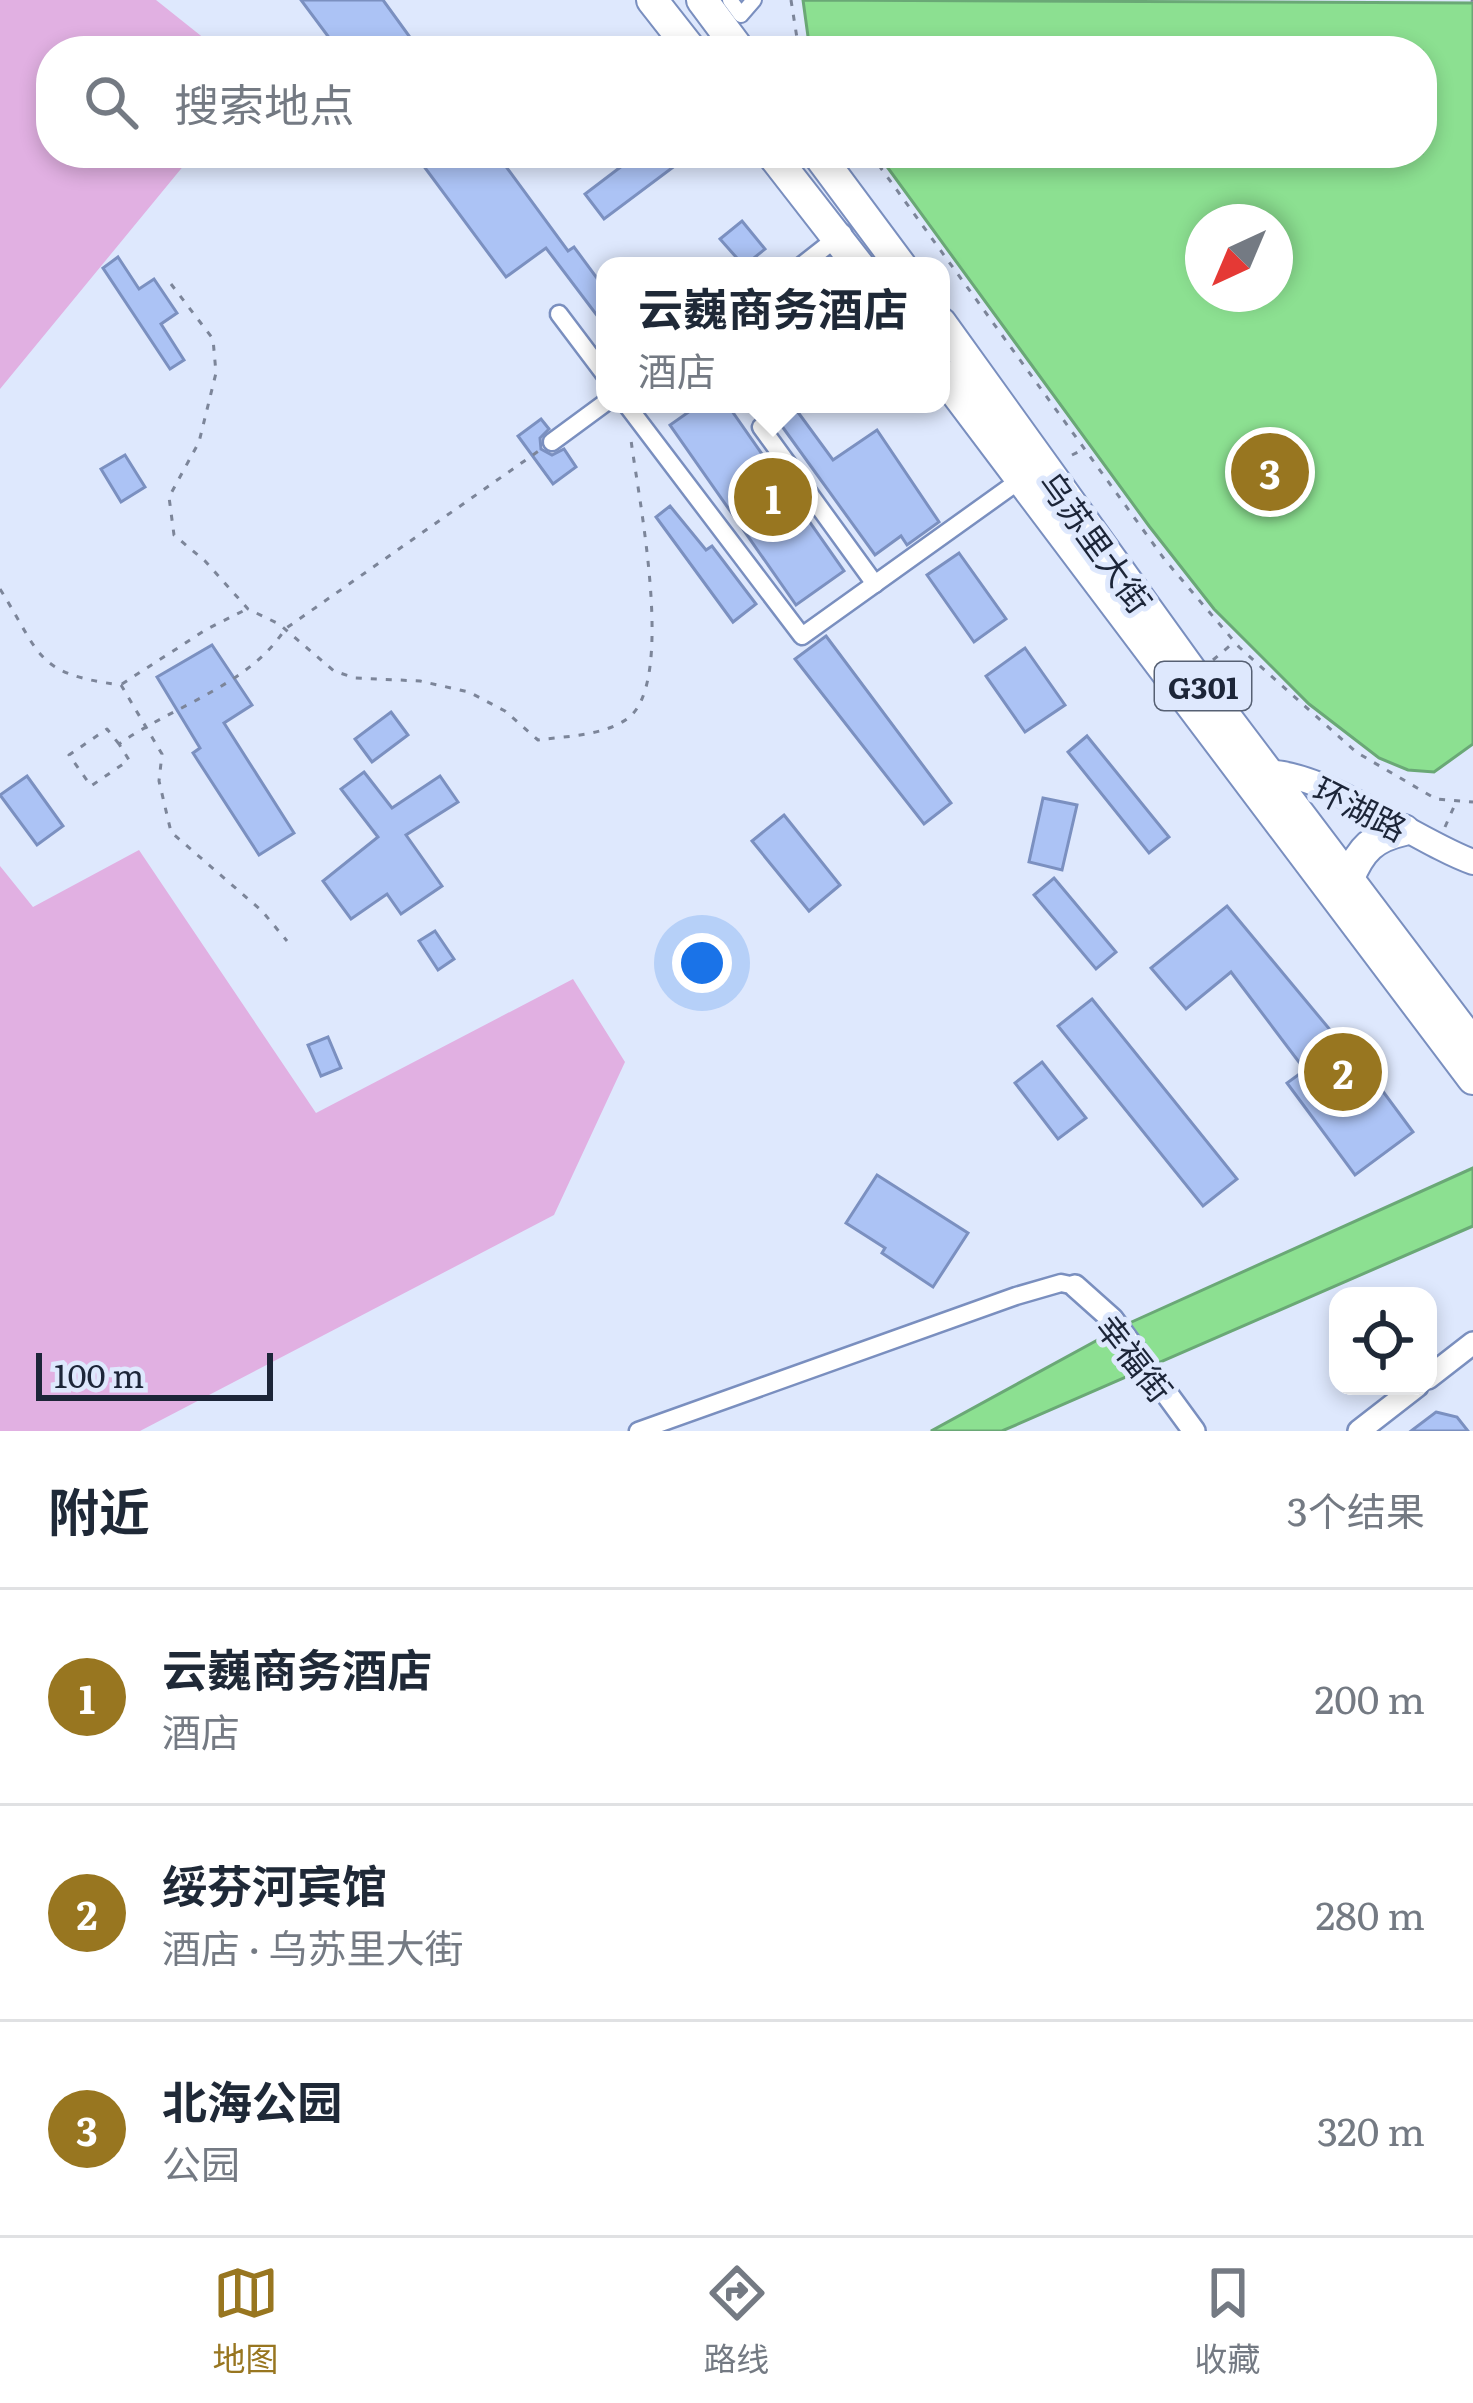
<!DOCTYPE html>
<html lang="zh">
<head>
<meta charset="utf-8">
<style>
	body { margin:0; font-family:Literata,"Noto Sans SC",serif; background:#f2f2f3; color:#1f2937 }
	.controls { position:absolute; right:36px; bottom:36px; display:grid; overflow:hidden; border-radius:24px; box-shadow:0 6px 18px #0003 }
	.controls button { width:108px; height:108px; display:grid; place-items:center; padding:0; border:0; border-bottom:3px solid #e0e1e3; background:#fff; color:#1f2937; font:60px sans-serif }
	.compass { position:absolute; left:1185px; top:204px; width:108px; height:108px; border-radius:50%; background:#fff; box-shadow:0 6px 18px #0003; rotate:224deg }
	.scale { position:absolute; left:36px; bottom:30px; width:237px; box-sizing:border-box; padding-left:12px; border:6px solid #1c2538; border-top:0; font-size:33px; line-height:42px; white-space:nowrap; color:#1c2538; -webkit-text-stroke:9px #dee8fd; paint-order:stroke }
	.you { position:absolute; left:702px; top:963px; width:42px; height:42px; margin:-30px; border:9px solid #fff; border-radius:50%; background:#1a73e8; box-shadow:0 0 0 18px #1a73e833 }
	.badge { display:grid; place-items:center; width:78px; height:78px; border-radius:50%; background:#987620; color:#fff; font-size:39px; font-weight:700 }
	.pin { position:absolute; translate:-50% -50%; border:6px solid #fff; box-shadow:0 3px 12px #0006 }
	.popup { position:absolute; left:596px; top:257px; width:354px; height:156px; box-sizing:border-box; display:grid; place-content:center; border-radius:24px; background:#fff; filter:drop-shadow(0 3px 9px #0005); font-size:39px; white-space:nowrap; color:#747a83 }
	.popup b { font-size:45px; color:#1f2937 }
	.popup::after { content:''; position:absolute; left:50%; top:100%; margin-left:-24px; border:24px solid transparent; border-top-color:#fff }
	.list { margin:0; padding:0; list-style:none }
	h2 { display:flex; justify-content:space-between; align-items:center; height:156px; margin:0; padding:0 48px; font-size:51px }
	h2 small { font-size:39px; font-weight:400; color:#747a83 }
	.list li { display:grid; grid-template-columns:78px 1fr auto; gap:36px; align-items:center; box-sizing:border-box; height:216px; padding:0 48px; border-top:3px solid #e0e1e3 }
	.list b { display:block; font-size:45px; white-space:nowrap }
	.list p { margin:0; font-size:39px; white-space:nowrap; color:#747a83 }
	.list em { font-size:39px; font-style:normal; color:#747a83 }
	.icon { flex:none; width:66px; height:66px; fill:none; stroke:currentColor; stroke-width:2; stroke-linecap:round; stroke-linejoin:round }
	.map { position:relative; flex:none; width:1473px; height:1431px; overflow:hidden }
	.search { position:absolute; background:#fff; box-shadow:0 6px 18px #0003; left:36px; right:36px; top:36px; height:132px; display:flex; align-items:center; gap:30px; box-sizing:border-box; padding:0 42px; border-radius:48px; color:#747a83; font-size:45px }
	.sheet { height:804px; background:#fff }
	nav { display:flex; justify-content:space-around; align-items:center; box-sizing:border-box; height:168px; border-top:3px solid #e0e1e3; background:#fff; font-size:33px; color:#747a83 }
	nav a { display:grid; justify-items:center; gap:6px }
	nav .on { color:#987620 }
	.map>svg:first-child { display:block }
</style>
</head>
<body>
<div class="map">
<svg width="1473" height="1431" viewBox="0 0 1473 1431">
	<rect width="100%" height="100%" fill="#dee8fd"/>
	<g fill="#e1b0e2">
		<polygon points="0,0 156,0 220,51 51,51 51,153 194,153 0,389"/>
		<polygon points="139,850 316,1113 573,979 625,1062 554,1215 140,1431 0,1431 0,866 33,907"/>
	</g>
	<g fill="#8ce091" stroke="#6aa876" stroke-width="3" fill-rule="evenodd">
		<path d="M803 0 1473 3V744L1434 772 1408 770 1379 758 1309 704 1214 609 1149 526 877 153H1422V51H810ZM1203 222H1275V294H1203Z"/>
		<polygon points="1473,1168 1473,1226 1002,1431 931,1431 1125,1325"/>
	</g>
	<g fill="#acc3f5" stroke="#7b90c0" stroke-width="3">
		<polygon points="301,0 383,0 420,51 339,51"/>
		<polygon points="414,153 496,153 568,251 574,247 605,289 605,326 546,248 506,277"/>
		<polygon points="639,153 692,153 604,219 585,194"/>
		<polygon points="742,221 765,249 744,266 720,239"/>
		<polygon points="118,257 139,289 154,279 177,313 161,324 184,360 170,369 103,268"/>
		<polygon points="700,404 727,404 844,571 796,605 670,425"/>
		<polygon points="781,404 792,404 833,460 877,430 939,522 907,545 901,536 875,555 771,411"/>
		<polygon points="541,419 549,429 540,438 541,449 552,455 564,449 576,467 553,484 518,436"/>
		<polygon points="125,455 145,487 121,502 101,469"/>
		<polygon points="670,506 706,550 712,546 756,604 733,622 656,517"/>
		<polygon points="959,553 1006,619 974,642 927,575"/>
		<polygon points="826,636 951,803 924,824 795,659"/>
		<polygon points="212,645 252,705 224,723 294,833 259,855 193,753 200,748 157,677"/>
		<polygon points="1025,648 1065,705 1025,732 986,676"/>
		<polygon points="391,712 408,735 372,762 355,739"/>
		<polygon points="1087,736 1169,837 1149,853 1068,752"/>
		<polygon points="364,772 392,808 440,776 458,802 406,835 442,886 401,914 387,894 351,919 323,881 378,837 341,789"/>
		<polygon points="27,776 63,826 37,845 0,795"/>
		<polygon points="1043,798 1077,805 1062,870 1029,862"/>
		<polygon points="784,815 840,885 809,911 752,841"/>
		<polygon points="1054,878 1116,952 1096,969 1034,895"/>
		<polygon points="1227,906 1341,1043 1345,1040 1413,1132 1355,1175 1287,1083 1305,1070 1231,972 1186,1009 1151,968"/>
		<polygon points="435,931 454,959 438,970 419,941"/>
		<polygon points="1092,999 1237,1179 1203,1206 1058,1026"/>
		<polygon points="328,1037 341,1068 321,1076 308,1045"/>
		<polygon points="1042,1062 1086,1118 1058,1139 1015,1083"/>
		<polygon points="877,1175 968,1233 933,1287 882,1253 885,1248 846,1223"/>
		<polygon points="1436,1412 1457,1417 1468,1431 1411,1431"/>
	</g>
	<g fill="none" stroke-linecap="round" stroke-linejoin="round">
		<defs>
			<polyline id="pedestrian" points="730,0 741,15 754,0"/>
			<g id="minor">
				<polyline points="801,266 843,233"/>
				<polyline points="559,314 605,375"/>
				<polyline points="626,404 802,636 1027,475"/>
				<polyline points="761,427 875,584"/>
				<polyline points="552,442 605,403"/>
				<polyline points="638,1431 1016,1296 1061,1283 1075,1286"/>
			</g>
			<g id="tertiary">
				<polyline points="1075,1286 1112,1319 1194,1431"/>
				<polyline points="1428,1378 1473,1343"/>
				<polyline points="1359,1431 1417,1386"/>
			</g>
			<path id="secondary" d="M1258 774C1310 762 1418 843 1473 862"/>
			<g id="trunk">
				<polyline points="652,0 692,51"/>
				<polyline points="702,0 740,51"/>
				<polyline points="771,153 859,266"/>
				<polyline points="817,153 901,266"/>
				<polyline points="941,323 1195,676 1473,1044"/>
				<polyline points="941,373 1473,1079"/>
				<path d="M1349 878C1361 849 1373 837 1404 830"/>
			</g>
		</defs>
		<use href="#pedestrian" stroke="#7a8fbf" stroke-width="18"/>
		<use href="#minor" stroke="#7a8fbf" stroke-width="21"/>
		<use href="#tertiary" stroke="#7a8fbf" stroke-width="26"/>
		<use href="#secondary" stroke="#7a8fbf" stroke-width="28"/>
		<use href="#trunk" stroke="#7a8fbf" stroke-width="34"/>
		<g stroke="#7c8599" stroke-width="3" stroke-dasharray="6 9" stroke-linecap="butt">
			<polyline points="791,0 799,51"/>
			<polyline points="1471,0 1473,1"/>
			<polyline points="870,153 1165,560 1239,647 1356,752 1436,799 1473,802"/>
			<path d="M171 284 213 339 216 373 199 442 169 497 174 535 205 561 248 609 279 624 334 671 355 678 420 681 469 692 505 711 538 740C567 736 602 736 627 719 677 684 638 496 631 440"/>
			<polyline points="1072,455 1084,449"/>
			<path d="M0 589C42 656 35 674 121 685L162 754 159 781 171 832 262 911 287 941"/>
			<polyline points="1213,660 1233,643"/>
			<polyline points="122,684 207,629 247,609"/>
			<path d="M119 744 107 729 69 755 91 786 129 760 119 744C171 707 250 685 285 629L540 450"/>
			<polyline points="1445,827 1456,802"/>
		</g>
		<use href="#pedestrian" stroke="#fff" stroke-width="14"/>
		<use href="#minor" stroke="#fff" stroke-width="16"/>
		<use href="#tertiary" stroke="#fff" stroke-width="21"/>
		<use href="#secondary" stroke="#fff" stroke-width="24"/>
		<use href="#trunk" stroke="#fff" stroke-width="30"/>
	</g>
	<g text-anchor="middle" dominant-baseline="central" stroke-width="10" stroke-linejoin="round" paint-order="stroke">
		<rect fill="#dee8fd" stroke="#566073" stroke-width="3" x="1155" y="662" width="96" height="48" rx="9"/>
		<g font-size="30" font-weight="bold" fill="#1c2538">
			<text x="1203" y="686">G301</text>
		</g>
		<g font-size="33" fill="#1c2538" stroke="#dee8fd">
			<text transform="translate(1097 541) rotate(54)">乌苏里大街</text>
			<text transform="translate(1361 807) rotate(27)">环湖路</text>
			<text transform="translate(1136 1357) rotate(52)">幸福街</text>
		</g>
	</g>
</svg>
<div class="controls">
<button><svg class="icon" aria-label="locate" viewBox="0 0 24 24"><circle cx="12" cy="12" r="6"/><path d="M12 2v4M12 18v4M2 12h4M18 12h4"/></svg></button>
</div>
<svg class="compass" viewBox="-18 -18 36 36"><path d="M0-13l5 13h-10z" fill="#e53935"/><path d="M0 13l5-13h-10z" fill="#747a83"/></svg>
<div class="scale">100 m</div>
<div class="you"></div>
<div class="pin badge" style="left:773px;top:497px">1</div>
<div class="popup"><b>云巍商务酒店</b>酒店</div>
<div class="pin badge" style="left:1343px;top:1072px">2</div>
<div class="pin badge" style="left:1270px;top:472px">3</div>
<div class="search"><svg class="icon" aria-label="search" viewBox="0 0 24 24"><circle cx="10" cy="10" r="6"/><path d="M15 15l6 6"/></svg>搜索地点</div>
</div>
<section class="sheet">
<h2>附近<small>3个结果</small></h2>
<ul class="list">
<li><span class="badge">1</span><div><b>云巍商务酒店</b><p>酒店</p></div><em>200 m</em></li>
<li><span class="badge">2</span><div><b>绥芬河宾馆</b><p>酒店 · 乌苏里大街</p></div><em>280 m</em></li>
<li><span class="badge">3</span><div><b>北海公园</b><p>公园</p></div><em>320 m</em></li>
</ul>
</section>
<nav>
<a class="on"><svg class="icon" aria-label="map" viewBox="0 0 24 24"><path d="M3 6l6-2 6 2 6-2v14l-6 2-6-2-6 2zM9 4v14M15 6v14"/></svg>地图</a>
<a><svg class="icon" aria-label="directions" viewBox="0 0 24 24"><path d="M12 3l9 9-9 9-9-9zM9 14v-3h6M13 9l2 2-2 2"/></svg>路线</a>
<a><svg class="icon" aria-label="saved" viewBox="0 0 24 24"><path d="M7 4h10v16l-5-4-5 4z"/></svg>收藏</a>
</nav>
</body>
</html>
